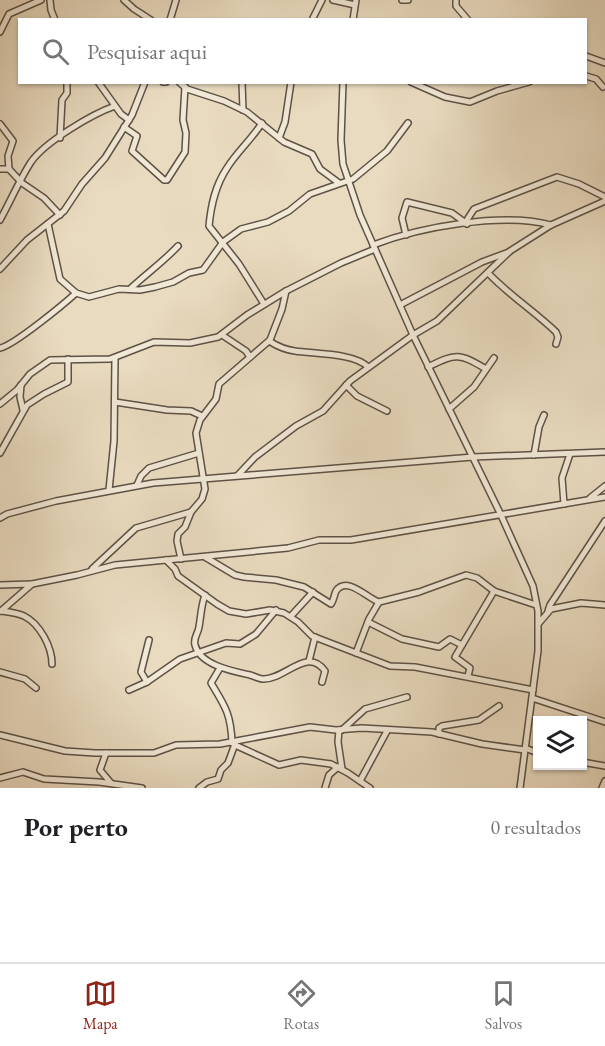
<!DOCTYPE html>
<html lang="pt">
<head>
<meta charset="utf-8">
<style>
	body { margin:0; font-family:"EB Garamond",serif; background:#f6f6f6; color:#202124 }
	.controls { position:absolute; right:18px; bottom:18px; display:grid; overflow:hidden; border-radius:0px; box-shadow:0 2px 4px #0004 }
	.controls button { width:54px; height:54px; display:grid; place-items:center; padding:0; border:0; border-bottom:2px solid #e0e0e0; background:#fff; color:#202124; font:30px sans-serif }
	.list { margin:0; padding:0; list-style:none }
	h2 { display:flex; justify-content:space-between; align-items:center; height:78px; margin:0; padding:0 24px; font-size:26px }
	h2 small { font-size:20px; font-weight:400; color:#757577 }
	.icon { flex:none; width:33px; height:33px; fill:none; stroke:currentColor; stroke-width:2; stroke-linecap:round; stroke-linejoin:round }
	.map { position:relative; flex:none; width:605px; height:788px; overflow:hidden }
	.search { position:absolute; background:#fff; box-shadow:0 2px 4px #0004; left:18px; right:18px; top:18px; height:66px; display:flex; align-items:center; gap:15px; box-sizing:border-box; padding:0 21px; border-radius:0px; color:#757577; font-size:22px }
	.sheet { height:174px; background:#fff }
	nav { display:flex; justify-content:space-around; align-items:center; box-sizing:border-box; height:84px; border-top:2px solid #e0e0e0; background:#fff; font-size:16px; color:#757577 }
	nav a { display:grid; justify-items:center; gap:3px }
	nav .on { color:#8f2418 }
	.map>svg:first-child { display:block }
</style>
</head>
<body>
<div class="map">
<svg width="605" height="788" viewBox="0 0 605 788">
	<rect width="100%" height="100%" fill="#e9dbc0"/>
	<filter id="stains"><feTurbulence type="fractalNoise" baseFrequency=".00333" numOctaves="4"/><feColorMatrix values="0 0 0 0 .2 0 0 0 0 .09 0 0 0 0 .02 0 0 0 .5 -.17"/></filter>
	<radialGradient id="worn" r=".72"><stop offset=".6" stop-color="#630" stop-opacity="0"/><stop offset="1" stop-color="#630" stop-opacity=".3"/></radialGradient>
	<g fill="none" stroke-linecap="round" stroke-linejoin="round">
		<defs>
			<g id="minor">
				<polyline points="50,0 51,10 55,20"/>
				<polyline points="124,0 134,9 151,20"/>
				<polyline points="333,0 355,5"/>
				<polyline points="402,0 408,0"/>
				<polyline points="456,0 456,6 468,20"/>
				<polyline points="170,20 176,0"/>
				<polyline points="312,20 322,0"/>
				<polyline points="353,20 356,0"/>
				<polyline points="0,32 9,14 41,0"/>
				<polyline points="586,56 605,63"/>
				<polyline points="586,76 596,79 603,87"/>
				<polyline points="98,82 121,114 129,120"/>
				<polyline points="163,82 166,82"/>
				<polyline points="179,82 187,89 224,101 247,112 284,142 312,154 320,169 339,183"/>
				<polyline points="242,82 243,110"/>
				<polyline points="343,82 341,140 343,164 360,215 413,335 500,513 533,586 538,611 538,651 520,788"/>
				<polyline points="411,82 445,97 470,102 497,91 529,82"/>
				<path d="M262 123C251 140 237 152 227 168 215 186 211 205 209 226L239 264 264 304"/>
				<polyline points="0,124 13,141 8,156 9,169 22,183 44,198 60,215"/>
				<polyline points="124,127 137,136 132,151 164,180 167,180 185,152 186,133 183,120 185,87"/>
				<polyline points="60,138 62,100 67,93 67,82"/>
				<polyline points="279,138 285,122 291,82"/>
				<polyline points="0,169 9,169"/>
				<path d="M0 220C10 202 20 179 31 162 45 142 92 114 115 106"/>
				<polyline points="465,223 474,209 557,177 579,184 605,197"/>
				<polyline points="48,224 60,279 76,293 89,297 119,289 140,290 155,287 173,282 189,273 203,270 223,242 241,229 268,222 289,211 310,194 353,179 387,151 408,123"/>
				<polyline points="406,235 402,218 407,202 452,213 467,224"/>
				<path d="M373 245C420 227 502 212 551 225"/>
				<polyline points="0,269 27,240 64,211 82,184 105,158 132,115 145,82"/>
				<path d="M488 273C509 295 534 311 556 332L558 337 556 344"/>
				<path d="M130 289C146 274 163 262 178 246"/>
				<polyline points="400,305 482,262 509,252"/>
				<polyline points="222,335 246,351 250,357"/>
				<path d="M269 341C277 346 286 350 295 351 314 354 355 353 368 367"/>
				<path d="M0 348C13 346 64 304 76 293"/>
				<path d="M428 367C456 353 459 353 486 369"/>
				<polyline points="21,385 20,397 23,410"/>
				<polyline points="346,385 357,396 387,411"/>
				<polyline points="115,402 167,410 191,411 202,416"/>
				<polyline points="0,404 17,390 30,374 50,360 110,359 154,342 190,343 218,337 247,315 286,291 341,263 375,249"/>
				<polyline points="449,409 474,387 494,358"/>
				<polyline points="0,453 27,405 44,394 68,382 68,359"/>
				<polyline points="534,455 539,427 544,415"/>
				<polyline points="238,475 255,457 296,426 323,411 350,381 413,335 437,321 510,251 551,225 605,201"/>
				<polyline points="137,485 141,476 149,468 199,453"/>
				<polyline points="109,490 114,441 115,358"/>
				<polyline points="590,498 605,486"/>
				<polyline points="564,504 562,478 570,454"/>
				<polyline points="0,518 7,514 56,501 153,483 473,457 605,452"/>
				<path d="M205 557 235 575 244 577 276 580 304 587 331 604C334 600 334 595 336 591 347 575 368 599 379 602L419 592 466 575 477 578 494 591 536 605"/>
				<polyline points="181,559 177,541 178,534 185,527 191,512 202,499 205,489 196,433 200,420 216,399 219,384 270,340 282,309 286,291"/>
				<polyline points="166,560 175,569 178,576 217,604 229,611 246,614 270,610 284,613 298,622 312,636 390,666 415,667 533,690"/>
				<polyline points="92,569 136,528 191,512"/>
				<polyline points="32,584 77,575 115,565 288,548 319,540 351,540 605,497"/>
				<polyline points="0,585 32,584 1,611"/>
				<path d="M205 595C201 606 201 616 199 627 198 634 193 638 195 645 200 665 232 671 250 675 254 676 259 679 263 679 285 680 307 646 325 671L322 682"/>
				<path d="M1 611C8 612 17 613 24 616 40 624 52 647 52 664"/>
				<polyline points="548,611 550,605 605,521"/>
				<polyline points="291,616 313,592"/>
				<polyline points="368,622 402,639 439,647 450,639 462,645"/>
				<polyline points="539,623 551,609 581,603 605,605"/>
				<polyline points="356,653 369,619 379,602"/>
				<polyline points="309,661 315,637"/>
				<path d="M220 668 211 683C225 706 231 714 232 743"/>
				<polyline points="0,672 25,679 36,688"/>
				<polyline points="468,676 470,668 455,657 494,591"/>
				<polyline points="147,682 141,672 149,640"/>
				<polyline points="129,690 147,682 180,659 226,643 240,644 256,634 276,610"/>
				<polyline points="532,698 605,722"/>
				<polyline points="339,730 338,742 342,769"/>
				<polyline points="342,730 365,709 407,697"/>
				<polyline points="439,734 439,728 442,726 479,720 499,706"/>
				<polyline points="0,735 65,751 95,753 154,753 176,745 220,744 310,727 336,730 362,728 432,732 482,744 525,750"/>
				<polyline points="235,745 279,765 301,760 331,764 348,773 370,788"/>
				<polyline points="525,748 538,753"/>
				<polyline points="106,753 100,770 111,783"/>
				<polyline points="582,762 605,766"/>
				<polyline points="0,778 23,772 44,779 99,782 142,788"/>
				<polyline points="360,781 387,731"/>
				<polyline points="199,788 207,782 218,779 221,770 228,763 235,744"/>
				<polyline points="325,788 329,775 338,767"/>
				<polyline points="602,788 605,781"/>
			</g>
		</defs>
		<use href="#minor" stroke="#5e5246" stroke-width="8"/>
		<use href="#minor" stroke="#f1e8d6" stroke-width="5"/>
	</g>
	<rect width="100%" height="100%" filter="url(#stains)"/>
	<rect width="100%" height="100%" fill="url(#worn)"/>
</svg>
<div class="controls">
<button><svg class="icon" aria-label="layers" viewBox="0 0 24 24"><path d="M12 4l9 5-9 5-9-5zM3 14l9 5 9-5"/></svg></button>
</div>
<div class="search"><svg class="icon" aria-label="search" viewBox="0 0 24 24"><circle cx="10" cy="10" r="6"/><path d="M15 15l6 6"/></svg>Pesquisar aqui</div>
</div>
<section class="sheet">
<h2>Por perto<small>0 resultados</small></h2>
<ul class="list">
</ul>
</section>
<nav>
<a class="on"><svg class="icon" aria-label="map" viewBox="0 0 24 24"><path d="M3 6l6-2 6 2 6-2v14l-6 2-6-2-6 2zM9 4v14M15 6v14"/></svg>Mapa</a>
<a><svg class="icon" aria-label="directions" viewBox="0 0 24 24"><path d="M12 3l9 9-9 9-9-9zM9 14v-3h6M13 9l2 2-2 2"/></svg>Rotas</a>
<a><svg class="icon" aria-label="saved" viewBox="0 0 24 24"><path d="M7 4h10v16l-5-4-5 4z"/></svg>Salvos</a>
</nav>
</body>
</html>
